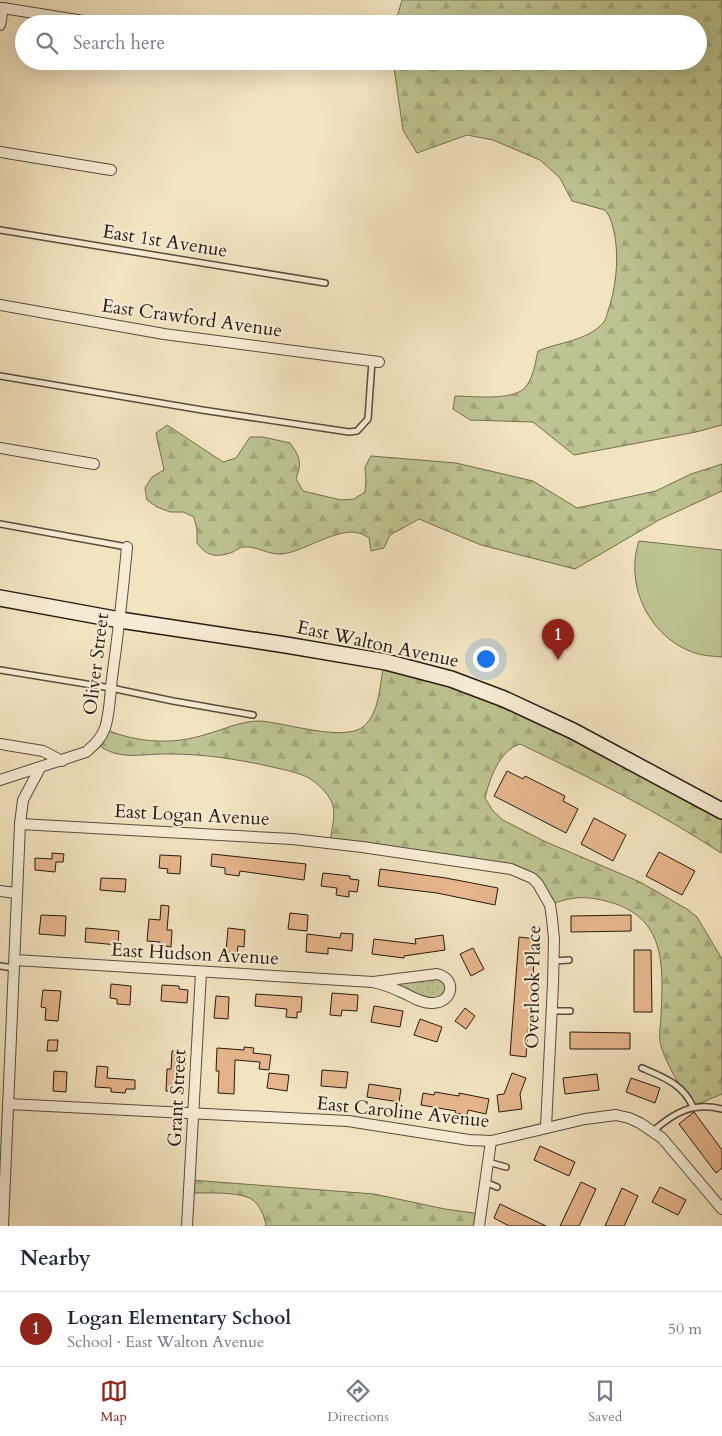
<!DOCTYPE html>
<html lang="en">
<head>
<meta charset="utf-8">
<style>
	body { margin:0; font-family:Cardo,serif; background:#f2f2f3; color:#1f2937 }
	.you { position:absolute; left:485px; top:658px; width:18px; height:18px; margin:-12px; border:4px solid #fff; border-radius:50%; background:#1a73e8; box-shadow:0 0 0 8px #1a73e833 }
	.badge { display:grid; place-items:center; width:32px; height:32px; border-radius:50%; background:#8f2418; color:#fff; font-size:16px; font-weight:700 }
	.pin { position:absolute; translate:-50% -41px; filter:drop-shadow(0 1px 2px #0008) }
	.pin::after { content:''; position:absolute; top:26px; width:18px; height:15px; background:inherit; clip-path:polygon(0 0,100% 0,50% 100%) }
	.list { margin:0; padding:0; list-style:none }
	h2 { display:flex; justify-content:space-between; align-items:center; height:65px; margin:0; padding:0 20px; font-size:21px }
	h2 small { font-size:16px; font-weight:400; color:#747a83 }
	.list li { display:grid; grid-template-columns:32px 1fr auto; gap:15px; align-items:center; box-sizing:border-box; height:75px; padding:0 20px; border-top:1px solid #e0e1e3 }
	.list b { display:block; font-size:19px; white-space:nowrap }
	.list p { margin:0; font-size:16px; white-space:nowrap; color:#747a83 }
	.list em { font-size:16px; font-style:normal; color:#747a83 }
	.icon { flex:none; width:28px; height:28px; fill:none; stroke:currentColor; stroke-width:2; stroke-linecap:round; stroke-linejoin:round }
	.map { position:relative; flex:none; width:722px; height:1226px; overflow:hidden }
	.search { position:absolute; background:#fff; box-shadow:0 5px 20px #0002; left:15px; right:15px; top:15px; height:55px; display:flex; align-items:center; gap:12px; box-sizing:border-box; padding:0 18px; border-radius:28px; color:#747a83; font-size:19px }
	.sheet { height:140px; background:#fff }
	nav { display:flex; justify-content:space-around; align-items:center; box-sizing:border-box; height:70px; border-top:1px solid #e0e1e3; background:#fff; font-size:14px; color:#747a83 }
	nav a { display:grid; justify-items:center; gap:2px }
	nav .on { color:#8f2418 }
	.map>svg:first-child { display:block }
</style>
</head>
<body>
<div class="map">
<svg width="722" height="1226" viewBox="0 0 722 1226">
	<defs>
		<pattern id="grass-dots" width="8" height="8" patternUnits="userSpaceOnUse" patternTransform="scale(1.25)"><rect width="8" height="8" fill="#bdc491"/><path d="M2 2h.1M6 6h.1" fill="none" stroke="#a2a87c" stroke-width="1.8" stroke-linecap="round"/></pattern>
		<pattern id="forest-firs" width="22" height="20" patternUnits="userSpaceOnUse" patternTransform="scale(1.25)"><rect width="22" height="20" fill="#bdc491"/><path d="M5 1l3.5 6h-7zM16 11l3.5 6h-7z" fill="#a2a87c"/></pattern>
	</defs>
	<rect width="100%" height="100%" fill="#f3e4c0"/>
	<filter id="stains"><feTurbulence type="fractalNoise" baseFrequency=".004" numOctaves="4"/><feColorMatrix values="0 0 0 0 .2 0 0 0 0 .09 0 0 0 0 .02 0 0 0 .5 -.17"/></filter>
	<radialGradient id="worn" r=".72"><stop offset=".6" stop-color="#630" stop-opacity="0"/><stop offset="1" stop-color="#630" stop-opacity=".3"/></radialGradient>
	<polygon fill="url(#grass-dots)" stroke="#727050" points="429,974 450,986 440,1002 387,986"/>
	<g fill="url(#forest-firs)" stroke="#727050">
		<path d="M402 0H722V425L696 432 574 455 533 422 470 420 453 409 455 396C473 396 517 402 527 385 534 375 535 363 538 351 559 342 588 341 604 322 606 319 607 314 608 311 617 285 620 250 612 224 611 219 608 214 605 210L572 201 560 178 540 160 493 140 467 135 417 153 403 130 393 61H698V24H395Z"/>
		<path d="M167 425 223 462 236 458 250 437H263L290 443C300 457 302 462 296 479L303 491 341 500 354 499 365 492 366 480 365 467 371 456 456 463 533 481 577 508 656 491 691 474 722 464V491L659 520 575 569 481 545 419 519 390 535 384 548 371 551 369 538C366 536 362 534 359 533 338 527 303 552 282 554 268 555 257 546 244 547 239 547 235 552 230 553 214 558 206 555 197 543V530L194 517 183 512H170L157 507 147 500 145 488 152 477 164 470C162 457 158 446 156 433Z"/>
		<path d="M383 668 475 690 722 811 721 853C657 811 589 777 520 744 499 751 490 778 485 798L493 811 503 820 544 841 640 882 687 909 697 917 722 959V1094L693 1106C682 1090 666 1064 661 1046 658 1036 661 1025 661 1015 663 969 667 920 613 903 589 896 574 895 550 905L523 873 330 843C331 830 338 811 330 799 325 790 314 780 305 776 293 771 280 769 268 766 236 759 203 754 170 754 143 753 120 762 97 744L107 730C139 743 174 745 207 734 225 729 241 721 259 721 284 722 345 743 364 726 379 713 380 686 383 668Z"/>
		<path d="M191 1180 374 1194 445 1209 481 1214 479 1226H266C265 1216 258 1200 247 1197 234 1192 206 1193 191 1193Z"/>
	</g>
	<path fill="#bdc491" stroke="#727050" d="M639 541 722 550V657C713 656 704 656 695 653 650 638 624 586 639 541Z"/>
	<g fill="#e6b58c" stroke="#261b10">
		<polygon points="507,771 523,779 525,776 565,796 563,801 578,809 566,833 494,796"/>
		<polygon points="594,818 626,835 613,861 581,844"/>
		<polygon points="659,852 695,871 682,895 646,876"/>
		<polygon points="52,853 64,854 63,862 56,862 55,872 35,870 35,858 52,859"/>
		<polygon points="212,854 306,864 304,880 240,871 239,876 225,874 225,868 211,866"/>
		<polygon points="160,855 181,856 180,874 167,873 168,869 159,868"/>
		<polygon points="380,869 446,878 498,888 495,905 437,893 378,886"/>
		<polygon points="323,873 350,876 350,879 359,880 357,892 349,891 349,897 336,895 337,888 321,886"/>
		<polygon points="101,878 126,879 125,892 100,890"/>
		<polygon points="161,905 169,906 167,930 172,930 171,947 159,945 160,942 147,941 149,919 160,920"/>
		<polygon points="290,913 308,915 307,931 288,929"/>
		<polygon points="41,915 66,916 65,936 39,934"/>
		<polygon points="631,915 631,931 571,932 571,916"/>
		<polygon points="86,928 119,931 118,945 85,942"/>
		<polygon points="228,928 245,930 244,947 238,946 237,953 226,952"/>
		<polygon points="341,933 353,934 352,951 328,948 328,954 306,952 307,934 340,938"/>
		<polygon points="443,935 445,950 404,956 404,958 372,954 374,939 416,944 415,939"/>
		<polygon points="519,937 536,939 526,1057 510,1055"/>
		<polygon points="473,948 484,969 471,976 460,954"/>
		<polygon points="634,950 651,950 652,1012 634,1012"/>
		<polygon points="111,984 131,986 130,1005 117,1004 117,999 110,998"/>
		<polygon points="162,985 179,986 179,989 188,990 187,1003 161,1001"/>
		<polygon points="43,990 61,991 58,1021 45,1020 46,1008 41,1007"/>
		<polygon points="332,993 358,995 357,1011 342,1010 341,1016 330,1015"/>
		<polygon points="256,994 302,997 301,1012 297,1012 297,1018 286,1017 287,1009 255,1006"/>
		<polygon points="216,996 229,997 228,1019 214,1018"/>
		<polygon points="374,1006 403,1011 400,1027 371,1022"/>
		<polygon points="465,1008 475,1016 466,1029 455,1021"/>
		<polygon points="420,1019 442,1027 437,1042 414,1035"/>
		<polygon points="570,1032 630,1033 630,1049 570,1049"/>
		<polygon points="48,1040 58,1040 57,1051 47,1051"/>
		<polygon points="244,1047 254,1048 253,1053 271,1055 269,1070 259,1069 260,1062 235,1060 234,1094 218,1093 219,1071 216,1071 217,1048 244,1050"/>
		<polygon points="172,1051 186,1052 185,1065 183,1065 181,1092 166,1091 167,1069 171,1069"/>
		<polygon points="97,1066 108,1067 107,1078 135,1080 135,1089 126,1089 125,1093 111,1092 111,1088 95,1087"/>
		<polygon points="322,1070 348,1072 346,1088 321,1086"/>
		<polygon points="54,1071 67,1072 66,1092 53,1091"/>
		<polygon points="269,1073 289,1075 287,1091 267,1088"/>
		<polygon points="512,1073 526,1078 520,1094 522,1109 499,1112 497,1095 504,1094"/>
		<polygon points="597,1074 599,1090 565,1094 563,1078"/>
		<polygon points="631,1078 660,1088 655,1103 626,1092"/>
		<polygon points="369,1084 401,1089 399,1102 367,1097"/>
		<polygon points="435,1092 459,1096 459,1093 489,1099 486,1114 468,1110 467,1115 455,1113 456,1111 421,1105 423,1093 434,1095"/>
		<polygon points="694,1112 722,1150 722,1168 716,1173 679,1124"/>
		<polygon points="540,1146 575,1162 569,1176 534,1160"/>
		<polygon points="581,1182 596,1189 579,1226 560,1226"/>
		<polygon points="660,1187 686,1200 678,1215 652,1202"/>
		<polygon points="622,1188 638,1196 624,1226 605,1226"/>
		<polygon points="500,1204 546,1226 509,1226 494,1218"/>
	</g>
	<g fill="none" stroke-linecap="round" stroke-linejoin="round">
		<defs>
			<g id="service">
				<polyline points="0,230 325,283"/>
				<polyline points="0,376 202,410 349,432 357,431 368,419 372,361"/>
				<polyline points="0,524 127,547"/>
				<polyline points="0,670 111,688 173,701 253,715"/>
				<polyline points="554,961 569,960"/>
				<polyline points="0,966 14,968"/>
				<polyline points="552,1011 570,1011"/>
				<path d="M642 1068C663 1077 683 1084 693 1107"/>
				<path d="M653 1131C675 1112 693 1102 722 1109"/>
				<polyline points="488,1162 506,1167"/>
				<polyline points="485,1182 497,1187"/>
			</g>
			<g id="minor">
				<polyline points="0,8 3,8 0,25"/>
				<polyline points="3,8 102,24"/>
				<polyline points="0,152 111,170"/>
				<polyline points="0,305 164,334 379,362"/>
				<polyline points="0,448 94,464"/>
				<polyline points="0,744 43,751 62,761"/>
				<path d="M0 780 86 752C94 745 101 739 105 728 110 713 110 694 112 678 118 635 123 591 127 547"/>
				<polyline points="20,824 292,839 362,847 511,869 532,878 538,884 550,905 552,918 554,939 553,984 546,1127"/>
				<polyline points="0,891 16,893"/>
				<path d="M15 960 373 982C382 984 391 987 399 991 410 995 421 1004 433 1003 452 1003 458 979 437 974L373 982"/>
				<polyline points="8,1104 348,1121 469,1140 491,1141 585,1119 616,1115 629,1118 640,1123 662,1138 722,1209"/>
				<polyline points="3,1226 20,824 23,800 40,768"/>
				<polyline points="187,1226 201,973"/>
				<polyline points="479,1226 491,1141"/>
			</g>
			<polyline id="secondary" points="0,598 120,620 286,645 386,662 451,679 504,699 573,731 722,811"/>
		</defs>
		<use href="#service" stroke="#594d3c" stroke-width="8"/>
		<use href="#minor" stroke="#594d3c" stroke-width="12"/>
		<use href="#secondary" stroke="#261b10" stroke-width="18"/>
		<use href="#service" stroke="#f7edd6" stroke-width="5"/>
		<use href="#minor" stroke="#f7edd6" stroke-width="10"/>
		<use href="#secondary" stroke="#f7edd6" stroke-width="15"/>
	</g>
	<g text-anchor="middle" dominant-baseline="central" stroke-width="4" stroke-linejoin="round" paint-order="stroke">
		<g font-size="19" fill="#261b10" stroke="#f7edd6">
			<text transform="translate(165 241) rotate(9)">East 1st Avenue</text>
			<text transform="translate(192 318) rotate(8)">East Crawford Avenue</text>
			<text transform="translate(378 644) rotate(12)">East Walton Avenue</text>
			<text transform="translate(96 664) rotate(-83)">Oliver Street</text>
			<text transform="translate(192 815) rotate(3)">East Logan Avenue</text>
			<text transform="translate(195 954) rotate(3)">East Hudson Avenue</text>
			<text transform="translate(533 987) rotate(-89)">Overlook Place</text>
			<text transform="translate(177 1098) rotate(-87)">Grant Street</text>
			<text transform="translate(403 1112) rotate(6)">East Caroline Avenue</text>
		</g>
	</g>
	<rect width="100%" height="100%" filter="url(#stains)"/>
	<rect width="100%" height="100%" fill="url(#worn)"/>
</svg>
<div class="you"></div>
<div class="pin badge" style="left:558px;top:660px">1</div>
<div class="search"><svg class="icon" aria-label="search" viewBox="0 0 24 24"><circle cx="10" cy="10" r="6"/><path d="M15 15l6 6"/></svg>Search here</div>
</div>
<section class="sheet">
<h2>Nearby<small></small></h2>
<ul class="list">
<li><span class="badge">1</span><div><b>Logan Elementary School</b><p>School · East Walton Avenue</p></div><em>50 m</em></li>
</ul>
</section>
<nav>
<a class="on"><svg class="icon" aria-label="map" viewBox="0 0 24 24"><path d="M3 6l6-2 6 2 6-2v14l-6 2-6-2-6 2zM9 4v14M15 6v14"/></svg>Map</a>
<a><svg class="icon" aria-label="directions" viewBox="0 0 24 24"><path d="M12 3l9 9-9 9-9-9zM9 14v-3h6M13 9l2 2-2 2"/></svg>Directions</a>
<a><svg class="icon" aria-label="saved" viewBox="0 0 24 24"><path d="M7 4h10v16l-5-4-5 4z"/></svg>Saved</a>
</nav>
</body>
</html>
